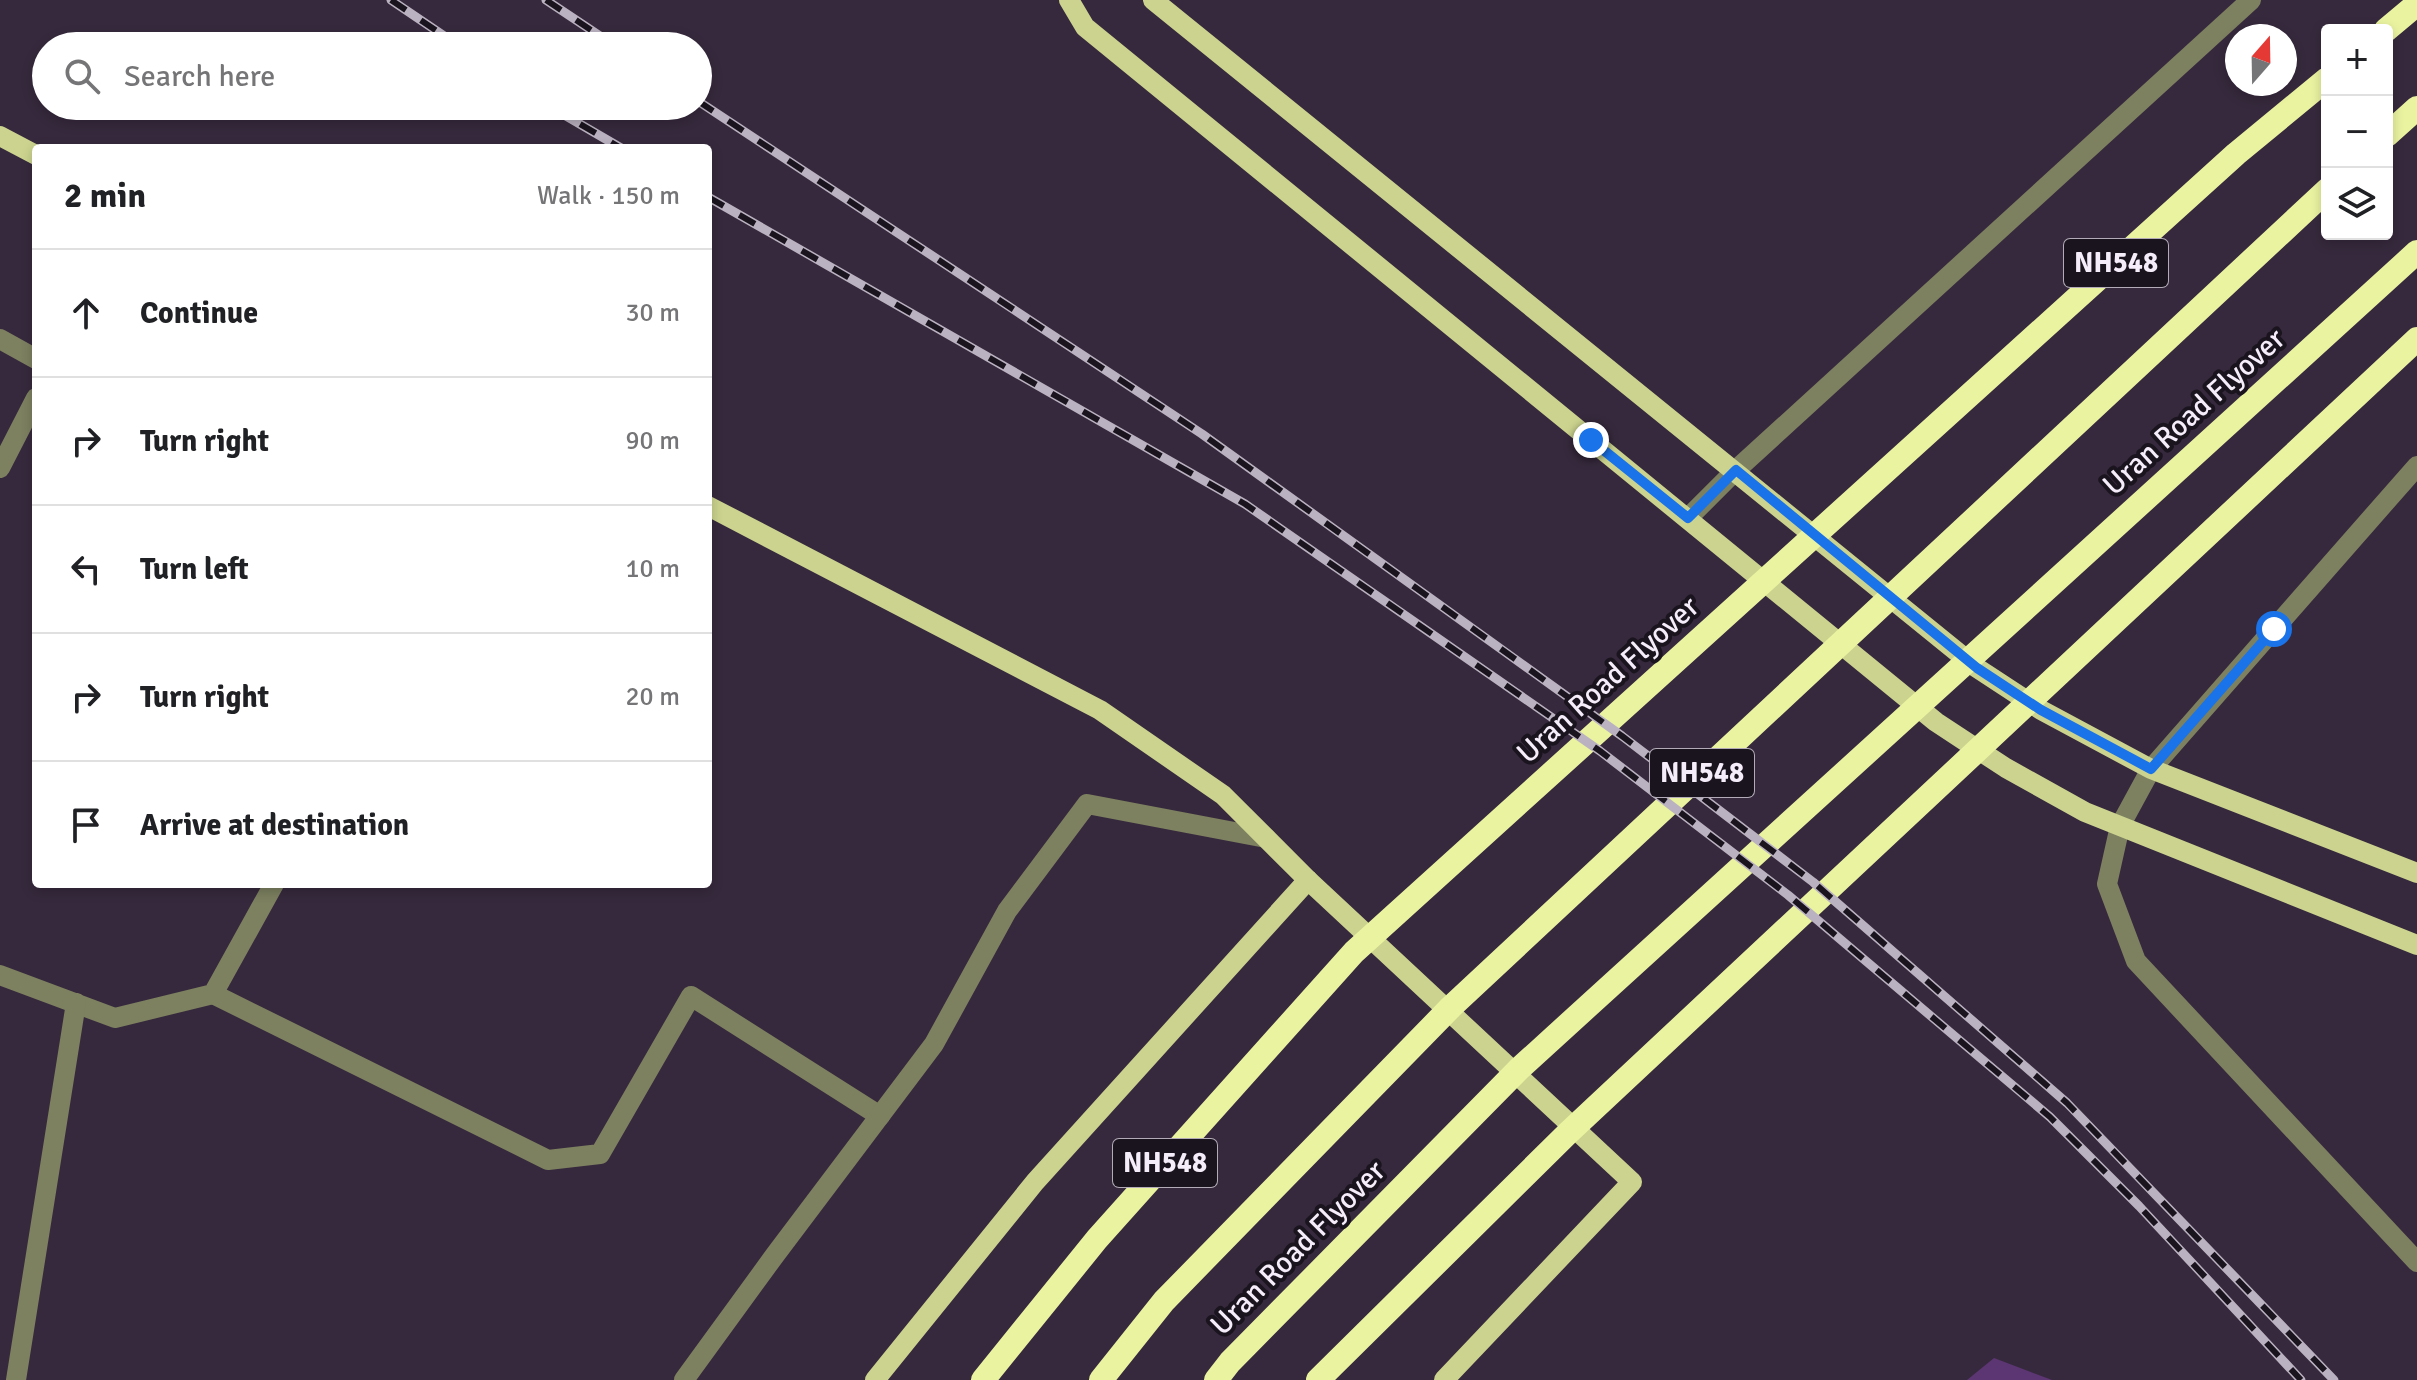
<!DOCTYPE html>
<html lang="en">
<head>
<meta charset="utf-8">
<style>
	body { margin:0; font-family:Signika,sans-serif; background:#f2f2f2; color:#202124 }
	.controls { position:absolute; right:24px; top:24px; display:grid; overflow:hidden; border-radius:8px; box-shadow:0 4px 12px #0003 }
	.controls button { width:72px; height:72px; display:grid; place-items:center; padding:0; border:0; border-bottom:2px solid #e0e0e0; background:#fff; color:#202124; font:40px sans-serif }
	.compass { position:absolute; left:2225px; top:24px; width:72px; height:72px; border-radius:50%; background:#fff; box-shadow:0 4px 12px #0003; rotate:20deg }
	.stop { position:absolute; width:24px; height:24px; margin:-18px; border:6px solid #1a73e8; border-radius:50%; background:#fff }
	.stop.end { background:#1a73e8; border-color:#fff; box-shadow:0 2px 8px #0008 }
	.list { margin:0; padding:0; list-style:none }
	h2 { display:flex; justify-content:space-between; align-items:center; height:104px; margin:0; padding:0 32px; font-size:34px }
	h2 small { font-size:26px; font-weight:400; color:#757577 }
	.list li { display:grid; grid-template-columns:52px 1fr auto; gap:24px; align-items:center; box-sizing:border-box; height:128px; padding:0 32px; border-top:2px solid #e0e0e0 }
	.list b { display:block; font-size:30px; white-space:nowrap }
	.list em { font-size:26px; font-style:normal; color:#757577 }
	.icon { flex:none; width:44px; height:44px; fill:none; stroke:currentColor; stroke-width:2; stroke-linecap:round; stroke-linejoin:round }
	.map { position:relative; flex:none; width:2417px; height:1380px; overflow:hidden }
	.search { position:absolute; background:#fff; box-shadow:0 4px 12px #0003; left:32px; top:32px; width:680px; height:88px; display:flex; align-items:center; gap:20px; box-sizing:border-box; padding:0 28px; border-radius:44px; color:#757577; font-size:30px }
	.panel { position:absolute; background:#fff; box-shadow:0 4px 12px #0003; left:32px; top:144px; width:680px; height:744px; border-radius:8px }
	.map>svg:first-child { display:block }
</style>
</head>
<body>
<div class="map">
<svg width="2417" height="1380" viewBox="0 0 2417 1380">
	<rect width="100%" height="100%" fill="#36293d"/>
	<polygon fill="#5c3672" points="1994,1358 2052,1380 1967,1380"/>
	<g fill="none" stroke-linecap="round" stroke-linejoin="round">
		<g stroke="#7d8160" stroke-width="20">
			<polyline points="0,339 36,359"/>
			<polyline points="2417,466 2151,769 2120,826 2107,884 2136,961 2417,1262"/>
			<polyline points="0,468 36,398"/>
			<polyline points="1688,518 1736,470 2251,0"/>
			<polyline points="0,975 115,1018 213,994 274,884"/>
			<polyline points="213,994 548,1160 600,1154 691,996 880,1116"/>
			<polyline points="16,1380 76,1003"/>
			<polyline points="684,1380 775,1255 934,1044 1007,911 1087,804 1266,838"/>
		</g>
		<g stroke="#cbd38e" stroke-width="20">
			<polyline points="1069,0 1085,27 1936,722 2006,768 2085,812 2417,945"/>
			<polyline points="1153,0 1977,668 2041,710 2151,769 2417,873"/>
			<polyline points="0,136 36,155"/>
			<polyline points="708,506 1100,710 1223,795 1308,880 1632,1182 1444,1380"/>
			<polyline points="875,1380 1035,1182 1308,880"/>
		</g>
		<g stroke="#eaf3a0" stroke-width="24">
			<polyline points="2386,30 2417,4"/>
			<polyline points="2387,135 2417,108"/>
			<polyline points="983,1380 1097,1239 1354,952 2236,154 2327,79"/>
			<polyline points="1101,1380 1164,1301 1451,1007 2327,190"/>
			<polyline points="1216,1380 1230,1362 1520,1068 2417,252"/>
			<polyline points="1318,1380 1568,1133 2417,339"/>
		</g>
		<defs>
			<g id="rail">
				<polyline points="391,0 459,46"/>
				<polyline points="546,0 615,46"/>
				<polyline points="698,101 1202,434 1622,736 1813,882 2067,1103 2334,1380"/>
				<polyline points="549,106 621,148"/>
				<polyline points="708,197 1245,504 1600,751 1788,895 2050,1117 2139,1206 2301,1380"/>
			</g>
		</defs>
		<use href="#rail" stroke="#bbb2c1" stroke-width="9"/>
		<use href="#rail" stroke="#1a141e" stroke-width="6" stroke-dasharray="18" stroke-linecap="butt"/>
	</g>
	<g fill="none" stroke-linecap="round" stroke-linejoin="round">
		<polyline stroke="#1a73e8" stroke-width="10" points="1591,440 1688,518 1736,470 1977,668 2041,710 2151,769 2274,629"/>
	</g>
	<g text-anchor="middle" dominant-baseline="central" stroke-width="8" stroke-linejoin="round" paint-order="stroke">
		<g fill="#1a141e" stroke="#b3acb8" stroke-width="2">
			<rect x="2064" y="239" width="104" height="48" rx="6"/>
			<rect x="1650" y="749" width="104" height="48" rx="6"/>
			<rect x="1113" y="1139" width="104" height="48" rx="6"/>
		</g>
		<g font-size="28" font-weight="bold" fill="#f5edfa">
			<text x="2116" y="263">NH548</text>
			<text x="1702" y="773">NH548</text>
			<text x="1165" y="1163">NH548</text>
		</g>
		<g font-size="30" fill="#f5edfa" stroke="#1a141e">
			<text transform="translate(2194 412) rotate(-42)">Uran Road Flyover</text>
			<text transform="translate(1608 680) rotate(-42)">Uran Road Flyover</text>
			<text transform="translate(1298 1248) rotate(-45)">Uran Road Flyover</text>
		</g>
	</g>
</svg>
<div class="controls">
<button>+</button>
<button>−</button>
<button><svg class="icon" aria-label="layers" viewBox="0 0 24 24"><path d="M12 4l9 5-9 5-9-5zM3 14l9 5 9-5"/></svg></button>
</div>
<svg class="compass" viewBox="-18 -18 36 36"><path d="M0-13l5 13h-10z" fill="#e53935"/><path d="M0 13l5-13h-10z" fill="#757577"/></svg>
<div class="stop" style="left:2274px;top:629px"></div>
<div class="stop end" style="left:1591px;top:440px"></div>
<div class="search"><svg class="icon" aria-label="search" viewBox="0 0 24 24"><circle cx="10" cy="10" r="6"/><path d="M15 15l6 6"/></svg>Search here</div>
<section class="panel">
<h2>2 min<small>Walk · 150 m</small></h2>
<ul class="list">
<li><svg class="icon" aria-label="ahead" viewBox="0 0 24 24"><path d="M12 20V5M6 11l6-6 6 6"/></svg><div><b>Continue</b></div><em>30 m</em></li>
<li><svg class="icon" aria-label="right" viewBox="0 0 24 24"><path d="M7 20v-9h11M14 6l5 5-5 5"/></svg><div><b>Turn right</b></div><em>90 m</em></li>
<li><svg class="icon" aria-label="left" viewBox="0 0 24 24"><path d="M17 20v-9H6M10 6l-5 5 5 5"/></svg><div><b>Turn left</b></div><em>10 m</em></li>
<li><svg class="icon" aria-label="right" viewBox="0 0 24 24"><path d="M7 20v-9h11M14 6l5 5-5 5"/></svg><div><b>Turn right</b></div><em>20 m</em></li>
<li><svg class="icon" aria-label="arrive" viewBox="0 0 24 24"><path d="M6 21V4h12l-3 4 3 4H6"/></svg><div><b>Arrive at destination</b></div></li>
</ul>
</section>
</div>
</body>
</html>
